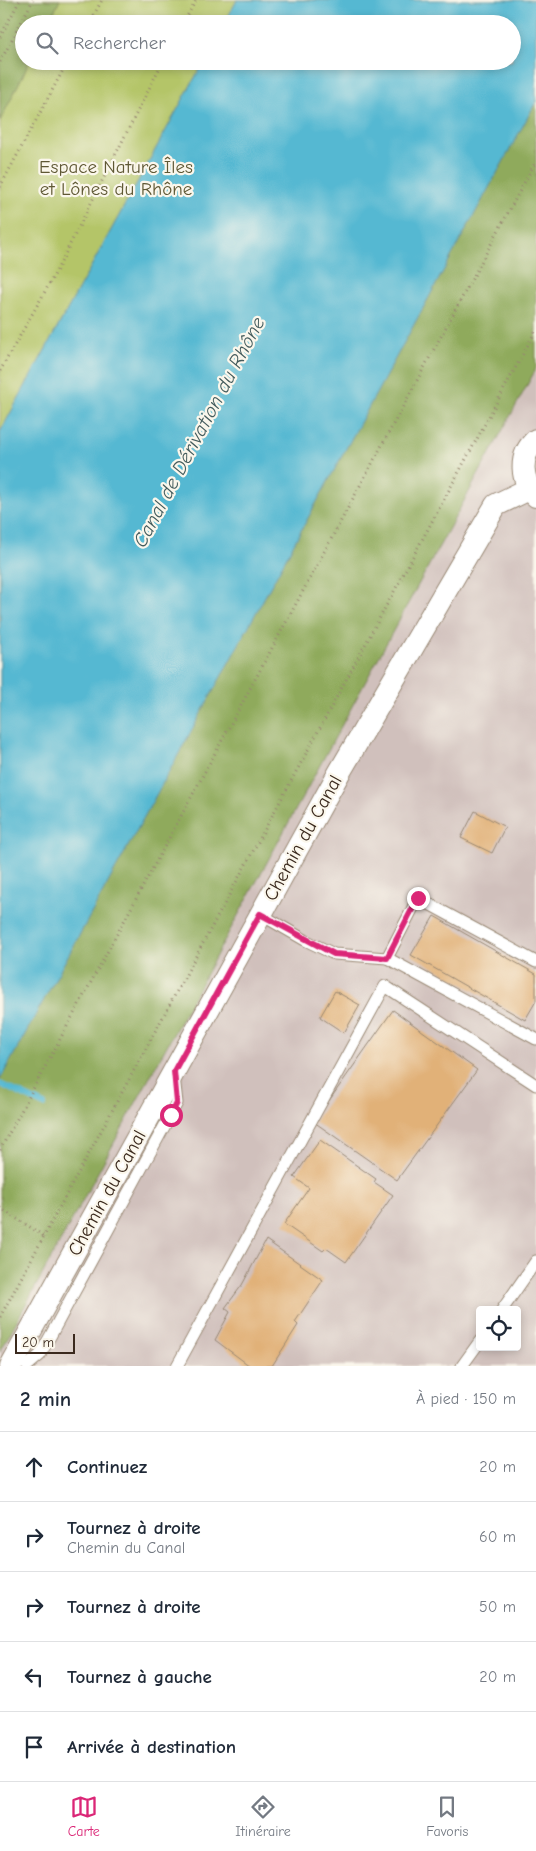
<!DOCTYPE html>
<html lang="fr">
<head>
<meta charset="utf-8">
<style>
	body { margin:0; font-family:"Comic Neue",sans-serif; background:#f6f6f7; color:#1f2937 }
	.controls { position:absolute; right:15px; bottom:15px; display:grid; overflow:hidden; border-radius:5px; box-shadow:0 2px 8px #0003 }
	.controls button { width:45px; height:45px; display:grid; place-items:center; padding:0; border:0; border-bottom:1px solid #e0e1e3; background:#fff; color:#1f2937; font:25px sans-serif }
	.scale { position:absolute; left:15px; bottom:12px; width:60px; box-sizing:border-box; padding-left:5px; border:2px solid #3b2a1e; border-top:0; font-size:14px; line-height:18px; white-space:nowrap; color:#3b2a1e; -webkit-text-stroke:4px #fbf7ec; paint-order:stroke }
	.stop { position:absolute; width:15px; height:15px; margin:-11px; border:4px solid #db2777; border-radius:50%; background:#fff }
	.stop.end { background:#db2777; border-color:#fff; box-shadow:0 1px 5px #0008 }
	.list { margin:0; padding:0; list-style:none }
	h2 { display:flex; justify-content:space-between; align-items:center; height:65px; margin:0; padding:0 20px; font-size:21px }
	h2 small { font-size:16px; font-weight:400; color:#747a83 }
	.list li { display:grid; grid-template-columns:32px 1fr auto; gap:15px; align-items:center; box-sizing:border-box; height:70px; padding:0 20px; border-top:1px solid #e0e1e3 }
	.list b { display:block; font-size:19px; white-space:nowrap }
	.list p { margin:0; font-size:16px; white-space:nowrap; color:#747a83 }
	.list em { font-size:16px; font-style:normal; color:#747a83 }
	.icon { flex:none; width:28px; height:28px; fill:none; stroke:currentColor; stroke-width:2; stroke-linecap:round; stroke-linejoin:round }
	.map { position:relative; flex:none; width:536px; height:1366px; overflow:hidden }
	.search { position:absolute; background:#fff; box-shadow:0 2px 8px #0003; left:15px; right:15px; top:15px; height:55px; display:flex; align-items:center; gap:12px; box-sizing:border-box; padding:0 18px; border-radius:28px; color:#747a83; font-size:19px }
	.sheet { height:415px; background:#fff }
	nav { display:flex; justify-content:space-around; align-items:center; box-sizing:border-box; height:70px; border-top:1px solid #e0e1e3; background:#fff; font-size:14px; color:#747a83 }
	nav a { display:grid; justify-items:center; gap:2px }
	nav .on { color:#db2777 }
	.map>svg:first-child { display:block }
</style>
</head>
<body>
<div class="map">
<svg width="536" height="1366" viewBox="0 0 536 1366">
	<rect width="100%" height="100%" fill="#fbf7ec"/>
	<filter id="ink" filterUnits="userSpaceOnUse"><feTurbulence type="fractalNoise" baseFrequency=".02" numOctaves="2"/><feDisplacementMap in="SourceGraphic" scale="10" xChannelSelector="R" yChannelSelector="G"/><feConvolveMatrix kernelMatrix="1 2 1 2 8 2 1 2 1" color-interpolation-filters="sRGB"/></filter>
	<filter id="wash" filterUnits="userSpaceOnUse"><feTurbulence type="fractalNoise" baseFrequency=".0096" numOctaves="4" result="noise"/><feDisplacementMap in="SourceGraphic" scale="20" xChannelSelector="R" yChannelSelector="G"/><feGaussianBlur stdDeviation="1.12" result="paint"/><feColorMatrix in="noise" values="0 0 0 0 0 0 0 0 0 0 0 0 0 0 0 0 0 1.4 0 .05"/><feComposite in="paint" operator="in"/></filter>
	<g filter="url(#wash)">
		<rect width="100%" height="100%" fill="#f3e2c6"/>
		<path fill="#d0c0bc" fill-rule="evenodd" d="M536 369V1366H0V1352ZM480 1310H517V1347H480Z"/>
		<polygon fill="#b4c568" stroke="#787843" points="0,0 350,0 336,24 24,24 24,61 315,61 0,623"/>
		<g fill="#8faa5c" stroke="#656a3d">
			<polygon points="0,0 60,0 48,24 24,24 24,61 30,61 0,121"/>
			<polygon points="536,95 536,369 0,1352 0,1062"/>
		</g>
		<polygon fill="#54b8d2" stroke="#487178" points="237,0 536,0 536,102 0,1080 0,432 204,61 512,61 512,24 224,24"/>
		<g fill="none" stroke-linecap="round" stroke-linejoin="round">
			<polyline stroke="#54b8d2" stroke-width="6" points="0,1084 44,1105"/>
		</g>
		<g id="blocks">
			<g fill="#e1b178">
				<polygon points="475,811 505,827 492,853 461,838"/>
				<polygon points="434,916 536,974 536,1001 525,1020 411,955"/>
				<polygon points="335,991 360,1005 344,1033 320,1017"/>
				<polygon points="393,1010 477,1070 397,1180 314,1122"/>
				<polygon points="320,1140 376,1179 374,1182 393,1195 346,1262 326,1248 323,1251 284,1224 309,1188 294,1177"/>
				<polygon points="266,1240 323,1280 295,1322 298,1325 272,1366 250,1366 215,1340 230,1312 225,1308 242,1285"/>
			</g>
		</g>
	</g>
	<g filter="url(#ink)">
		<use href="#blocks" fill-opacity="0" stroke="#978672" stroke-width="1"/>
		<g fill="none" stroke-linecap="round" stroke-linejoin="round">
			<defs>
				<g id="service">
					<polyline points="260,914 305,940 334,954 387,958 536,1039"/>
					<polyline points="387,958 418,898 536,962"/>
					<polyline points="502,1310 536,1261"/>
					<polyline points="27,1366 40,1355 177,1103 174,1076"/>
					<polyline points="177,1366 385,986 536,1085"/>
					<polyline points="462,1366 480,1341"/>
				</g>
				<g id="minor">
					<path d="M536 440C518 456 521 481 536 496"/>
					<polyline points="11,1366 339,773 496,505 529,489"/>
				</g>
			</defs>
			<use href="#service" stroke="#978672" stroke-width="13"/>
			<use href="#minor" stroke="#978672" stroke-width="24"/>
			<g stroke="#978672" stroke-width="3" stroke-dasharray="1 4" stroke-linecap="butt">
				<polyline points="89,24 102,0"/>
				<polyline points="183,24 196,0"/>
				<polyline points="0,37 20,0"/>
				<polyline points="0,62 33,0"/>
				<polyline points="0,187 68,61"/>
				<polyline points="0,371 56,272 163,61"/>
				<polyline points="0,1150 536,161"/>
				<polyline points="0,1208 44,1236"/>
				<polyline points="0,1317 536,330"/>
			</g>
			<use href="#service" stroke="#fff" stroke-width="11"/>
			<use href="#minor" stroke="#fff" stroke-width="22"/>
		</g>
	</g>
	<g fill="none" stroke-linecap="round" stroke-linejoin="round" filter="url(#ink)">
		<polyline stroke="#db2777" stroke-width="6" points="171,1115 177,1103 174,1071 260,914 334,954 387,958 418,898"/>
	</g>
	<g text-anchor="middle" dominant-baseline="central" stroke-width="4.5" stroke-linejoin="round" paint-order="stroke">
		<g font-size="19" fill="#5f5834" stroke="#fbf7ec">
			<text x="116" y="167">Espace Nature Îles<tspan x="116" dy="22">et Lônes du Rhône</tspan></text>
		</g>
		<g font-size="19" fill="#3b2a1e" stroke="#fbf7ec">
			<text transform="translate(303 838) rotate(-61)">Chemin du Canal</text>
			<text transform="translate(107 1193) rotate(-61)">Chemin du Canal</text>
		</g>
		<g font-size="20" font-style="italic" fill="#445c5d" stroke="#fbf7ec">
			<text transform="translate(199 432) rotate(-62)">Canal de Dérivation du Rhône</text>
		</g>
	</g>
</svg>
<div class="controls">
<button><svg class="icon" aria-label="locate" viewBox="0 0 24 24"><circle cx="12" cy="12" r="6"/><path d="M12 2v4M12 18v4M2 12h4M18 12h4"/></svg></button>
</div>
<div class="scale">20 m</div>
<div class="stop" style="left:171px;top:1115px"></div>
<div class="stop end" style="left:418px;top:898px"></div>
<div class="search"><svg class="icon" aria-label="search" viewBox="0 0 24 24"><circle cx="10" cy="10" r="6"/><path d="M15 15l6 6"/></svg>Rechercher</div>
</div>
<section class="sheet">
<h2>2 min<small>À pied · 150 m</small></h2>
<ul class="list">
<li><svg class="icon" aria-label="ahead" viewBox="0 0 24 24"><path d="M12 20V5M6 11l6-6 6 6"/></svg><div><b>Continuez</b></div><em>20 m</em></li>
<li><svg class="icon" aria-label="right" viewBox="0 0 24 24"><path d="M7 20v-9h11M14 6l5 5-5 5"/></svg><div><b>Tournez à droite</b><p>Chemin du Canal</p></div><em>60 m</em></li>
<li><svg class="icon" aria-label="right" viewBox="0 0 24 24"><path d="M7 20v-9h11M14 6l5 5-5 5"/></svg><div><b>Tournez à droite</b></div><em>50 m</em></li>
<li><svg class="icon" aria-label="left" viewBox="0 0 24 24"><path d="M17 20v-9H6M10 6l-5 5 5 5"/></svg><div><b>Tournez à gauche</b></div><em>20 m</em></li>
<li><svg class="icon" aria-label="arrive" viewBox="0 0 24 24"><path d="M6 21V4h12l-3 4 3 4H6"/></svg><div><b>Arrivée à destination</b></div></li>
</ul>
</section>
<nav>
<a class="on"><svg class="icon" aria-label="map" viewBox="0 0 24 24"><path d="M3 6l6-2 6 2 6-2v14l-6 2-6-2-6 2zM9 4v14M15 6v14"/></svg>Carte</a>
<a><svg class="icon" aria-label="directions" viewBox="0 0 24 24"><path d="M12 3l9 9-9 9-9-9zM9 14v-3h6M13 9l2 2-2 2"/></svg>Itinéraire</a>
<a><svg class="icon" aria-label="saved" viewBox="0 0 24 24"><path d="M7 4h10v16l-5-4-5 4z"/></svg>Favoris</a>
</nav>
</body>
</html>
